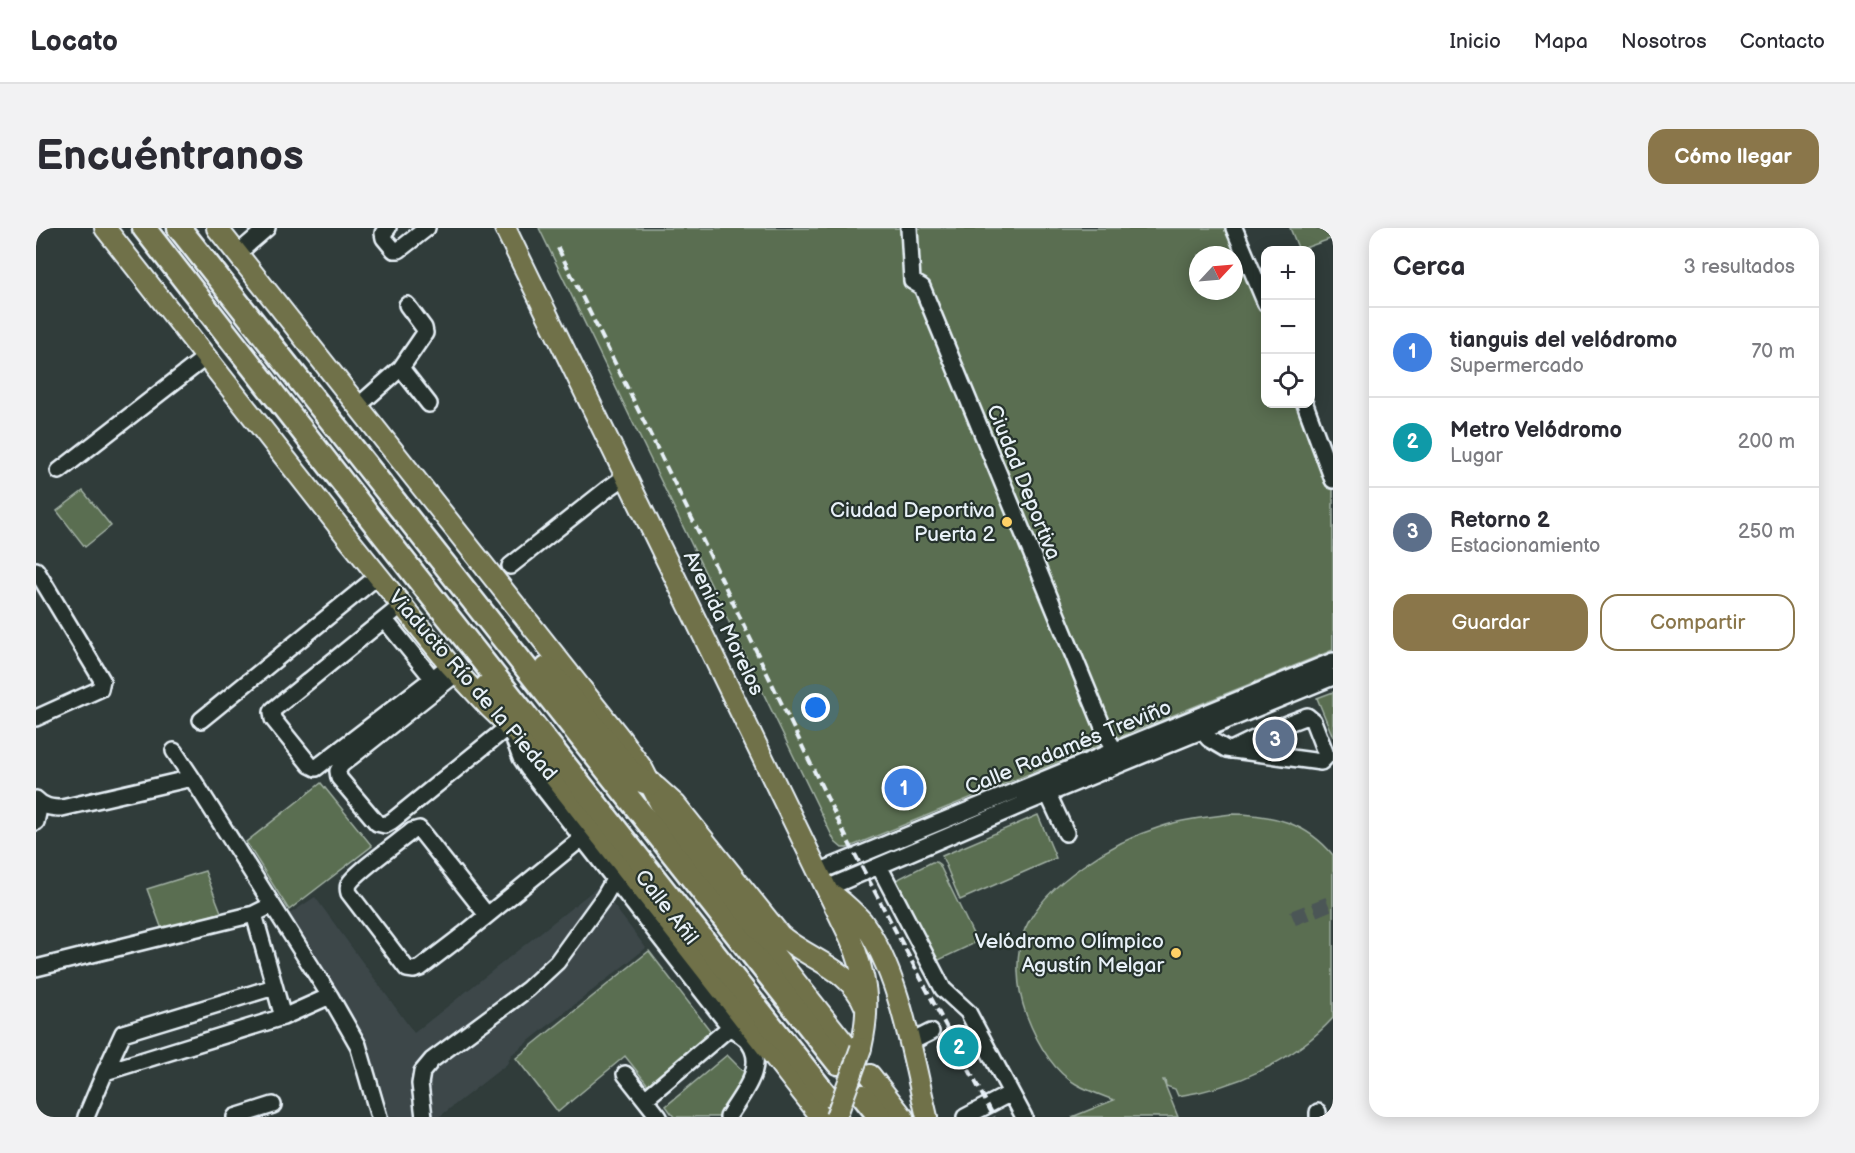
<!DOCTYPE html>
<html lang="es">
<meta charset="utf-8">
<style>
:root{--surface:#fff;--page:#f2f2f3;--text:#2b2b33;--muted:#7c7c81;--line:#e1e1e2;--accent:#8a764a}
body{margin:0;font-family:"Balsamiq Sans",sans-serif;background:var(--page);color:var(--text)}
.controls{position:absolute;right:18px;top:18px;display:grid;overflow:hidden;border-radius:12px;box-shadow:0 3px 15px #0003}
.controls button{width:54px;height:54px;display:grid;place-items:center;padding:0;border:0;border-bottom:2px solid var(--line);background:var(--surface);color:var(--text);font:30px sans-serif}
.compass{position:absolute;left:1153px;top:18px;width:54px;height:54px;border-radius:50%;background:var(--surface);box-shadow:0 3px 15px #0003;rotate:64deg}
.you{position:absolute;left:780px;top:480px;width:21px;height:21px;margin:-15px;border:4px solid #fff;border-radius:50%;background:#1a73e8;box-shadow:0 0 0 9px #1a73e833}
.badge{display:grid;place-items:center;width:39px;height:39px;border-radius:50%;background:var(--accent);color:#fff;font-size:20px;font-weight:700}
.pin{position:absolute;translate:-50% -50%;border:3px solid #fff;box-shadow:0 2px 6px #0006}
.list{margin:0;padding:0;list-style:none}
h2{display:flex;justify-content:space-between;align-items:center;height:78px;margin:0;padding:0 24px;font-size:26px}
h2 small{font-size:20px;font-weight:400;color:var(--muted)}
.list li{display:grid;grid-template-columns:39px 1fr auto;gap:18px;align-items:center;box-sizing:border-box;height:90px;padding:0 24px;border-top:2px solid var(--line)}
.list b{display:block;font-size:22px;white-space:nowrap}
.list p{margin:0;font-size:20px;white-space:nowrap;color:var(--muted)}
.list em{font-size:20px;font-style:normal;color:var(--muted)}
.actions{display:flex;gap:12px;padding:18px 24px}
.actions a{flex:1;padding:14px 0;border:2px solid var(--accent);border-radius:18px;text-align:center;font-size:21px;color:var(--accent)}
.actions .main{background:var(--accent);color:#fff}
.icon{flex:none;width:33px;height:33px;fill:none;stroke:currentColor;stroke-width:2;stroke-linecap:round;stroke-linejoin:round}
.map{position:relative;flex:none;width:1297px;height:889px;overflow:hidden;border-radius:18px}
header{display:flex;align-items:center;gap:36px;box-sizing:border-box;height:84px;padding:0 30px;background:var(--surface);border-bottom:2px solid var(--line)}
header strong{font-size:28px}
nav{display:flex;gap:33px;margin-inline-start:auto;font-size:21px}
.intro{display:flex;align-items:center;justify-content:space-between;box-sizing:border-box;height:144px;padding:0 36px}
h1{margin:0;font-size:42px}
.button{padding:15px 27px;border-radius:18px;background:var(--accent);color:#fff;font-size:21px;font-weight:700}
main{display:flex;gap:36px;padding:0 36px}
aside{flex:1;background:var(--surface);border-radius:18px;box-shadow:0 3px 15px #0003}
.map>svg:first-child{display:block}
</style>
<header>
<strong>Locato</strong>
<nav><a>Inicio</a><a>Mapa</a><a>Nosotros</a><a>Contacto</a></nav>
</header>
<div class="intro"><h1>Encuéntranos</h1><a class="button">Cómo llegar</a></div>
<main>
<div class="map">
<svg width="1297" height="889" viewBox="0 0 1297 889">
<rect width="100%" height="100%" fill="#303c3a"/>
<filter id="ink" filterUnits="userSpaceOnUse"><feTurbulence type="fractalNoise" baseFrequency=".0167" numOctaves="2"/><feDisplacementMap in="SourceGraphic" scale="12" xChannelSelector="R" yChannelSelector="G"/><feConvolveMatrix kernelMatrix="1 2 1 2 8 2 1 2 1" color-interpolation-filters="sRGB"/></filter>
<g filter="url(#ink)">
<path fill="#3c474a" d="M 563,658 L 610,720 L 475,827 L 471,836 L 403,889 L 354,889 L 334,822 L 252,687 L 279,669 L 378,805 Z"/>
<path fill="#5a6e51" stroke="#a1b0a4" stroke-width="1.5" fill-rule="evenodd" d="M 503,0 L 1195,0 L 1229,84 L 1230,176 L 1266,176 L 1297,261 L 1297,422 L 811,620 L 806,620 L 799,614 ZM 1162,27 L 1198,27 L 1198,63 L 1162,63 Z
M 1254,0 L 1297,0 L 1297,10 L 1263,22 Z
M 47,263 L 75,298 L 49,319 L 21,283 Z
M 1297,464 L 1297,509 L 1281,470 Z
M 285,555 L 336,618 L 253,682 L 210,614 Z
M 1196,586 C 1236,586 1271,595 1297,627 L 1297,790 C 1258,833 1198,860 1142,868 L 1139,861 L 1130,858 L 1129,852 L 1127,852 L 1142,889 L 1036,889 L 1078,872 C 1065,867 1052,863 1040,856 C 1015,842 1000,812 990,786 C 981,761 978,727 989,701 C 1009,655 1078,613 1124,599 C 1148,591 1172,589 1196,586 Z
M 1002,587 L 1020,630 L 924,672 L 906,628 Z
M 896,634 L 900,634 L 903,636 L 939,710 L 937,716 L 903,732 L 899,729 L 861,653 L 864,650 Z
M 169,643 L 185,684 L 127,704 L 111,661 Z
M 613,723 L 676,805 L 612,857 L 589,828 L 522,884 L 480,830 Z
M 691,827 L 712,848 L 686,889 L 638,889 L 630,878 Z"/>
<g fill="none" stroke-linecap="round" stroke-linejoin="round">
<path stroke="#4c5756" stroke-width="15" stroke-dasharray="15 8" stroke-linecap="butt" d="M 1257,690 L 1297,674"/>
<g stroke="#e8f1f8" stroke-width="20">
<path id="minor" d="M 352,0 L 347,5 L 348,10 L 358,22 L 363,22 L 391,0
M 873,0 L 876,53 L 886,59 L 1071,509 L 1079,523
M 1198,0 L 1230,76
M 201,26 L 231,0
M 365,140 L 389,105 L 388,100 L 371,77
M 1269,176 L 1297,252
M 321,179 L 365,140 L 393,176
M 23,243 L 170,129
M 474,338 L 570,262 L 590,248
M 0,342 L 66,452 L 64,461 L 0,490
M 366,377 L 238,481 L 236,484 L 237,491 L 274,537 L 280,540 L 414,437
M 349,392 L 397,451
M 421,445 L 305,537 L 302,543 L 303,550 L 341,595 L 349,597 L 356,593 L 473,498 L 485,530 L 493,542 L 694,799 C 699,803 705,807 710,811 C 734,836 705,867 692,889
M 165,492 L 342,348
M 1163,495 L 1166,503 L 1173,511 L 1190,521 L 1285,534 L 1289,530 L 1289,524 L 1277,493 L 1271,488 L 1245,498 L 1195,522
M 138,523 L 156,550 L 294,768 L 322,817 L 343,889
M 1012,566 L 1030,605
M 0,571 C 7,579 16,580 26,580 L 156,550
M 0,594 L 4,576
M 843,638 L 907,761 L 932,784 L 988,889
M 782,644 L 1297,433
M 791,660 L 992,574 L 1297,449
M 218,686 L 247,789 L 294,768
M 451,687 L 383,601 L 376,603 C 364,613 319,645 313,656 C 312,659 312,662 313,665 L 371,741 L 378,742 L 384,740 L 427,707 L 546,610
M 0,740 L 218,686 L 236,677
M 873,815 L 895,804
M 69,844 L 87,805 L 238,759
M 589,846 L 623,889
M 609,871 L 694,799
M 50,889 L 69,844 L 247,789
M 199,889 L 237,877
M 388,889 L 384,856 L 386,844 L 396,832 L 492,761 L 521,734 L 568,669 L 579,650
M 929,889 L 975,865
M 1282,889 L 1282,884"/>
</g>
<g stroke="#e8f1f8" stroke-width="24">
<path id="major" d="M 69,0 L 315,314 L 414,437 L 453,479 L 496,520 L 783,886
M 181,0 L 585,511 L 606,540 L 634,595 L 809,816
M 469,0 L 813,707 C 831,748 835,776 825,820
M 620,559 L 640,577 L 744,707 C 773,732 814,740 829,778
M 799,668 C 809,676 818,684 826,693 C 864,745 876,827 891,889
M 834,847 L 867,889"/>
</g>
<g stroke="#e8f1f8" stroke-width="27">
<path id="highway" d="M 108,0 L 382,351 L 790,867
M 143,0 L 802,835
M 511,440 L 593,542 L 606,553 L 615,556
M 451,458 L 466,480 L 473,498
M 827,868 L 844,889"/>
</g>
<use href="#minor" stroke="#26332d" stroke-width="15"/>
<use href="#major" stroke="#6f714a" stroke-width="20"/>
<use href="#highway" stroke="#6f714a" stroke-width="22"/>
<path stroke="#e8f1f8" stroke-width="4" stroke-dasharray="9 4.5" stroke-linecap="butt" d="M 522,20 L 672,323 L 811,611 L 958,889"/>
<g stroke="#e8f1f8" stroke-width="24" stroke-linecap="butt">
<path id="major-bridge" d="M 800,889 L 825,820"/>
</g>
<use href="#major-bridge" stroke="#6f714a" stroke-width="20"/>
</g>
</g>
<g fill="#ffd166" stroke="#26332d" stroke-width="2">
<circle cx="971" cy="294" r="6"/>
<circle cx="1140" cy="725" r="6"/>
</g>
<g text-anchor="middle" stroke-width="4.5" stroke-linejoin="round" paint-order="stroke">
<g font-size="21" fill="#e8f1f8" stroke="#26332d">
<text transform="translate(988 254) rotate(68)" y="7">Ciudad Deportiva</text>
<text transform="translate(688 395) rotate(64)" y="7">Avenida Morelos</text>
<text transform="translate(437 457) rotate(49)" y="7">Viaducto Río de la Piedad</text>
<text transform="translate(1032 519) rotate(-22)" y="7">Calle Radamés Treviño</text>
<text transform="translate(631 679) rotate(52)" y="7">Calle Añil</text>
</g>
<g font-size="21" fill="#e8f1f8" stroke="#26332d" text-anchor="end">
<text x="959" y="289">Ciudad Deportiva<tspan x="959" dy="24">Puerta 2</tspan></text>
<text x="1128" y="720">Velódromo Olímpico<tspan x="1128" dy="24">Agustín Melgar</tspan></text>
</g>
</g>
</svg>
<div class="controls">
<button>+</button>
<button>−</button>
<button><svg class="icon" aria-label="locate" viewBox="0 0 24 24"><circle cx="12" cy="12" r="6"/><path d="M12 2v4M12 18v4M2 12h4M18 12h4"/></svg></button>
</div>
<svg class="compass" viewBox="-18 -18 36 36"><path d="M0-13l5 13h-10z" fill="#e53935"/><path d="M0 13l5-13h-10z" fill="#7c7c81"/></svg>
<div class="you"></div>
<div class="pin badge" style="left:868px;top:560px;background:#3f7fe0">1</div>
<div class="pin badge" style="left:923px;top:819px;background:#0f9aa8">2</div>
<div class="pin badge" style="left:1239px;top:511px;background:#5c6f8a">3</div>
</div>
<aside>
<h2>Cerca<small>3 resultados</small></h2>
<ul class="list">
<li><span class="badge" style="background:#3f7fe0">1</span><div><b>tianguis del velódromo</b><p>Supermercado</p></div><em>70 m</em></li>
<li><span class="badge" style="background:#0f9aa8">2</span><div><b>Metro Velódromo</b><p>Lugar</p></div><em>200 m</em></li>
<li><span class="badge" style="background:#5c6f8a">3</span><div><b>Retorno 2</b><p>Estacionamiento</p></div><em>250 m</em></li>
</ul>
<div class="actions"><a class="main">Guardar</a><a>Compartir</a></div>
</aside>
</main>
